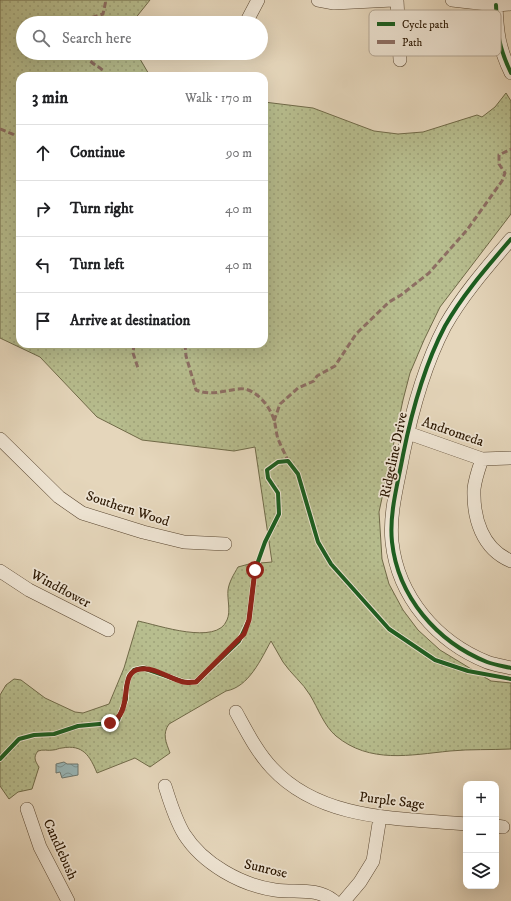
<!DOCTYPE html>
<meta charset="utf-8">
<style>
:root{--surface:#fff;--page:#f2f2f2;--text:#202124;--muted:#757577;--line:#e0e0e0}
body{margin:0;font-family:"IM FELL DW Pica",serif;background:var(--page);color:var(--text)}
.controls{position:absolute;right:12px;bottom:12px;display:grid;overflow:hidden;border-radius:8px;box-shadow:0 4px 16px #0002}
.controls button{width:36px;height:36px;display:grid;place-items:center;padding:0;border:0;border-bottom:1px solid var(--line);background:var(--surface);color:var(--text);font:20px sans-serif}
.stop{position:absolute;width:12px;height:12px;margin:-9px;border:3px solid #8f2418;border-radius:50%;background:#fff}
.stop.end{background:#8f2418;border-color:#fff;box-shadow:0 1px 4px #0008}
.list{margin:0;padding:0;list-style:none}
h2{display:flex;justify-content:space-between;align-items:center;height:52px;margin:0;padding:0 16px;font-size:17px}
h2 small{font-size:13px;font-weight:400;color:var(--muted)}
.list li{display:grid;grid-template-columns:26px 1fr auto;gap:12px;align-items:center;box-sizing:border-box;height:56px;padding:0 16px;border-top:1px solid var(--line)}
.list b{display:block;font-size:15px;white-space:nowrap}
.list em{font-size:13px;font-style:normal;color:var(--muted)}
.icon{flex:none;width:22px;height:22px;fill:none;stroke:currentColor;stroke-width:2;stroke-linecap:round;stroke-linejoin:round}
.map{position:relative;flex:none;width:511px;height:901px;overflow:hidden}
.search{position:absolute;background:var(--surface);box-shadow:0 4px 16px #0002;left:16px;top:16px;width:252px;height:44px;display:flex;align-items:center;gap:10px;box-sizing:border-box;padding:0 14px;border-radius:22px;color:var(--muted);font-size:15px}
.panel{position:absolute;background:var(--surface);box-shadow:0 4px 16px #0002;left:16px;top:72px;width:252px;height:276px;border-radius:12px}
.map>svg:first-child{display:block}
</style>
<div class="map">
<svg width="511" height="901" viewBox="0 0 511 901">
<defs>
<pattern id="grass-dots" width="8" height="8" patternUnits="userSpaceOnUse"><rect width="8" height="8" fill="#b7bd8e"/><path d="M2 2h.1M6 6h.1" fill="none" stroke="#9ea279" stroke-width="1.8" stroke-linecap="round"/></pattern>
<pattern id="water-waves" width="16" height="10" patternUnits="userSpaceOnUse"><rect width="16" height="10" fill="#98b7b9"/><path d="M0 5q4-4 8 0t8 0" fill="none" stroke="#7c9494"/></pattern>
</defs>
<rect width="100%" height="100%" fill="#e5d6bb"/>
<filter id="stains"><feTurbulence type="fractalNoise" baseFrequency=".005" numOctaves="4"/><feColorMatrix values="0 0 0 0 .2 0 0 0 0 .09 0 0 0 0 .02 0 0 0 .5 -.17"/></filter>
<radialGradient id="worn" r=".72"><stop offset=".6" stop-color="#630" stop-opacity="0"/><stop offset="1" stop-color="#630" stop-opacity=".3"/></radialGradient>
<path fill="url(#grass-dots)" stroke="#706a48" d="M 0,0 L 150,0 L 134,20 L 134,23 L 23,23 L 23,53 L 139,53 L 140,59 L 150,76 L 20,76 L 20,344 L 264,344 L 264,102 L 313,108 L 374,131 L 398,134 L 423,132 L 477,115 L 482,117 L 495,107 L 506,93 L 511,101 L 511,214 L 440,307 L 424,340 L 410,373 L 403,400 L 379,512 L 382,559 L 389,584 L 403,610 L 418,630 L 440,650 L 491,681 L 511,683 L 511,749 C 491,750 470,749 450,751 C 410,755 370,764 336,736 C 324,726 318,708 310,695 C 303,683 291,674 283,662 C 279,655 275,648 271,641 C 261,659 249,687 226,691 L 169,724 C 162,734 166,742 170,753 L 150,767 L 135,758 L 97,773 C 90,756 83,744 62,748 C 59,748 56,750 53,750 C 48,751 43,749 38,751 C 33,757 35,761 39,767 L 32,789 L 18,792 L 9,799 L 0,786 L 0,695 L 6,685 L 14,679 L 21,680 L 45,698 L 75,712 L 83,713 L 109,704 L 124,668 L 138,621 C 158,625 217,646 227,620 C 231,611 227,599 228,590 C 229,582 234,574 238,567 L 249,564 L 272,562 L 255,447 L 234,451 L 142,440 L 97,417 L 40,357 L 0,338 Z"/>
<path fill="url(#water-waves)" stroke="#6c776f" d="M 64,762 L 67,764 L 78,764 L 78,775 L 62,778 L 60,772 L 56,773 L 56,764 Z"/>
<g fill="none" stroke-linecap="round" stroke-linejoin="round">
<g stroke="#594630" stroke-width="14">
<path id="minor" d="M 318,0 L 334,3 L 393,0
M 397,0 L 400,60
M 452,0 L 496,5 L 511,4
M 496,5 C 497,33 499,48 511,73
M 248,19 L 258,0
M 511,239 C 488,266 463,294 445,326 C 424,366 412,410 403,455 C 398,483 389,513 392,542 C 398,597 437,642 487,662 C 495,665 503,666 511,668
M 408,433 L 482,459 L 511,458
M 0,439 L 59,497 L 82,513 L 143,532 L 184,542 L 225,544
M 482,459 C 479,468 475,479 474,489 C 473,518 482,549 511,561
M 0,571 L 29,590 L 108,630
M 236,712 C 247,732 257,752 272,768 C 321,821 400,818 466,824
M 165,786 C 170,802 175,819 184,834 C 203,864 241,885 275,890 C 296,893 316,887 334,901
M 27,809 L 40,847 L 68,901
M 496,826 L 503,827
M 344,901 L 360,882 L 373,861 L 380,817"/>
</g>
<use href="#minor" stroke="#eee4d3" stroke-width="13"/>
<path stroke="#8d6e63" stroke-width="3" stroke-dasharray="6 3" stroke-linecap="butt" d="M 85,23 L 90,18 L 103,14 L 106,0
M 87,53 C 88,66 103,65 106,76
M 0,129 L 20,137
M 134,344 L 133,353 L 138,368
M 185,344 L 186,356 L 196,390 C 211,396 222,391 238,389 C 254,386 270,406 274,420 C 276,426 276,433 278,439 C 281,446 285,454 288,461
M 274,421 L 280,404 L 298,388 L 314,381 L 317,376 L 335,366 L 356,334 L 389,302 L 401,295 L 429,273 L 467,230 L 502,181 L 505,173 L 499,164 L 499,155 L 511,149"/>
<g stroke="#eee4d3" stroke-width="6">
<path id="cycleway" d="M 496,5 C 497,33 499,48 511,73
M 511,239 C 488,266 463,294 445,326 C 424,366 412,410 403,455 C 398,483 389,513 392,542 C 398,597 437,642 487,662 C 495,665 503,666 511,668
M 0,759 L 19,739 L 34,735 L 54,734 L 78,726 L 110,723 L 118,720 L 126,699 L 126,688 L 129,676 L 134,670 L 143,668 L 184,682 L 196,682 L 239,641 L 249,620 L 255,570 L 265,542 L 279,514 L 278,493 L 268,478 L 267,470 L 278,462 L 288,461 L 298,474 L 318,542 L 331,564 L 389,629 L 435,660 L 468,671 L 511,679"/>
</g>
<use href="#cycleway" stroke="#1b5e20" stroke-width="4"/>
</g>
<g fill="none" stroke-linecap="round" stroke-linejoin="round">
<path stroke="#8f2418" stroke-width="5" d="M 110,723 C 136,712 116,671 141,669 C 155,667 170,679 183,682 C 187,683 192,682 196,682 L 244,634 L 249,620 L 255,570"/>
</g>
<g text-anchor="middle" stroke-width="3.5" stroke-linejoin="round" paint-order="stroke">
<g font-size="14" fill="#2a1601" stroke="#eee4d3">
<text transform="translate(453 431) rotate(19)" y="5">Andromeda</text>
<text transform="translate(393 455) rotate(-78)" y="5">Ridgeline Drive</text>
<text transform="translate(128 508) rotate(18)" y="5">Southern Wood</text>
<text transform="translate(61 588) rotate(28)" y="5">Windflower</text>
<text transform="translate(392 800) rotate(7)" y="5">Purple Sage</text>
<text transform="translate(61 849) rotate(66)" y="5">Candlebush</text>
<text transform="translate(266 868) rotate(13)" y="5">Sunrose</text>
</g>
</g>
<rect x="369" y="10" width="132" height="46" rx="6" fill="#eee4d3" stroke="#b3a694" stroke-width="1"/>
<rect x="377" y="22" width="18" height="4" fill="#1b5e20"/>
<rect x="377" y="40" width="18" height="4" fill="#8d6e63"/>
<g font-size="11" fill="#2a1601">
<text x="402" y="28">Cycle path</text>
<text x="402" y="46">Path</text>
</g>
<rect width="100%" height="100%" filter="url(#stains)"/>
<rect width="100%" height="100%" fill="url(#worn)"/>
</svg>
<div class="controls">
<button>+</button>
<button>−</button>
<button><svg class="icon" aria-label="layers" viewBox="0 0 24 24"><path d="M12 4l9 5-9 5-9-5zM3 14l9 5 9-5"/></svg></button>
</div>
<div class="stop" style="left:255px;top:570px"></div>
<div class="stop end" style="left:110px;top:723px"></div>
<div class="search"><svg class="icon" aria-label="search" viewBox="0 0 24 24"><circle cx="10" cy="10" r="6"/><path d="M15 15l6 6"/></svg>Search here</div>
<section class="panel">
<h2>3 min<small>Walk · 170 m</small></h2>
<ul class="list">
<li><svg class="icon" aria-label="ahead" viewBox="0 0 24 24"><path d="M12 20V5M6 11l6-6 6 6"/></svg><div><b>Continue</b></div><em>90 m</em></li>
<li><svg class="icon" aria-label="right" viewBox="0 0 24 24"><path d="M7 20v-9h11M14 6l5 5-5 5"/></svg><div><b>Turn right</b></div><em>40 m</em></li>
<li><svg class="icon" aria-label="left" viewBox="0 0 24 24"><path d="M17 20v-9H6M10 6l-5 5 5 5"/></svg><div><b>Turn left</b></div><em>40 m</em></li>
<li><svg class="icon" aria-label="arrive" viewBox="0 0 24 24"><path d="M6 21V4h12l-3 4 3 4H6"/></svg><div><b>Arrive at destination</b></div></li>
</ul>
</section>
</div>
